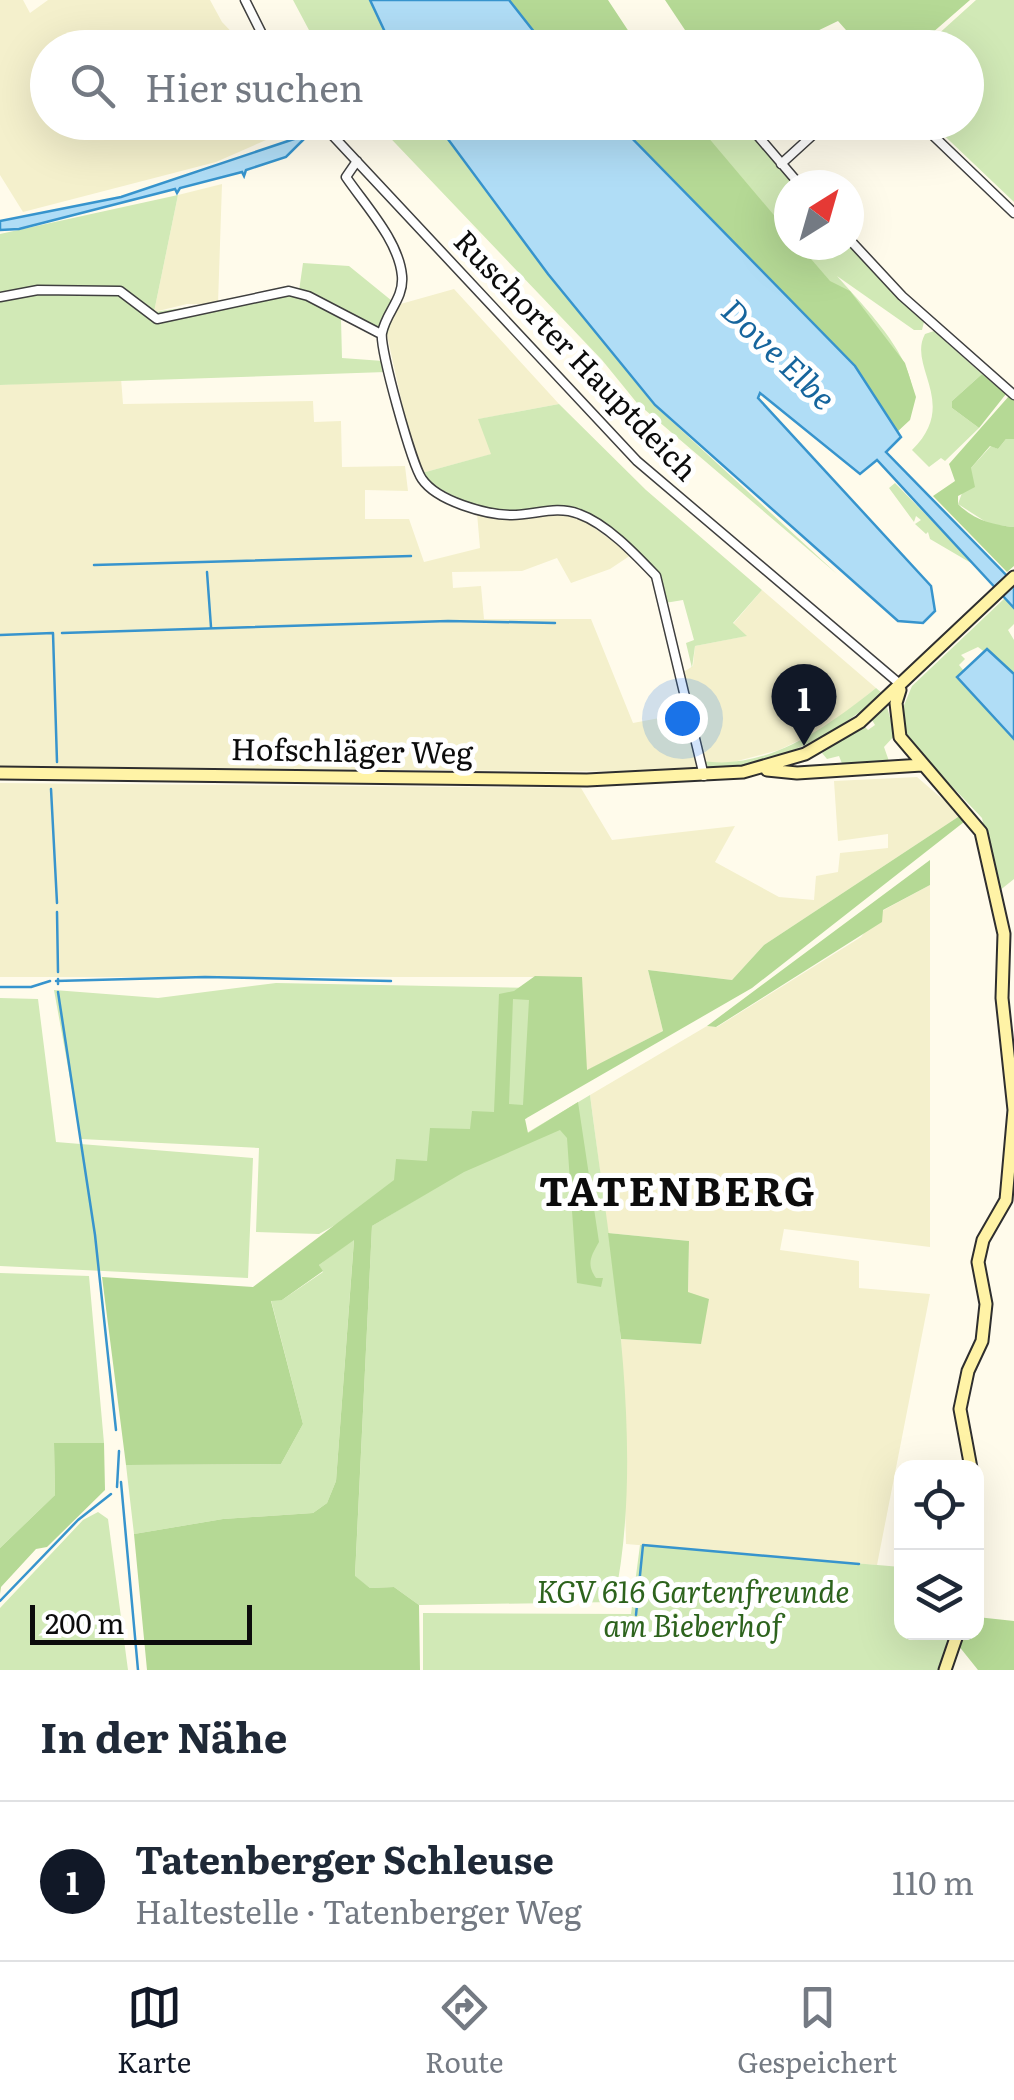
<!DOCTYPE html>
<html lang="de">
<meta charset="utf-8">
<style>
:root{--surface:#fff;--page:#f6f6f7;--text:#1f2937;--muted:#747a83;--line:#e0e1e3;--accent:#111827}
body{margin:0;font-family:Literata,serif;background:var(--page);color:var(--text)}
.controls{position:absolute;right:30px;bottom:30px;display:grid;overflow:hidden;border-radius:20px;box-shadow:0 10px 40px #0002}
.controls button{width:90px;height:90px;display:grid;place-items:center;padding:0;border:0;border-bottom:2px solid var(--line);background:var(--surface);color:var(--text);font:50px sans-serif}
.compass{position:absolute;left:774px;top:170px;width:90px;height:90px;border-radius:50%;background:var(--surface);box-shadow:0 10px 40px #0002;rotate:37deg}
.scale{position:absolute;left:30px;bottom:25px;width:222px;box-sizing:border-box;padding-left:10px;border:5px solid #0c0c0c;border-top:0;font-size:28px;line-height:35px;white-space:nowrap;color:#0c0c0c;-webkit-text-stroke:8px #fff;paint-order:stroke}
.you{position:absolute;left:682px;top:718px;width:35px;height:35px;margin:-25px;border:8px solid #fff;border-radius:50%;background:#1a73e8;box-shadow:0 0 0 15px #1a73e833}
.badge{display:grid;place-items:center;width:65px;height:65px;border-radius:50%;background:var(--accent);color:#fff;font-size:32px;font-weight:700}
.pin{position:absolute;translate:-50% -82px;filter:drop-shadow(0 2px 5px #0008)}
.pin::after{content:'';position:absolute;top:52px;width:35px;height:30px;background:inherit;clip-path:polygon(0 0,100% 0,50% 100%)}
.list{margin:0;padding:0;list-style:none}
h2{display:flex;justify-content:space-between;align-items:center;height:130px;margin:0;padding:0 40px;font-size:42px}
h2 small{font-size:32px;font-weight:400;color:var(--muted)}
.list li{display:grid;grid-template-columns:65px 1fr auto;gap:30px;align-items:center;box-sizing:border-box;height:160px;padding:0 40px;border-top:2px solid var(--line)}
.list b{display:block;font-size:38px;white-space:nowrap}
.list p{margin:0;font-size:32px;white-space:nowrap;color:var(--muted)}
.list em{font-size:32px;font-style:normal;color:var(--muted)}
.icon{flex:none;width:55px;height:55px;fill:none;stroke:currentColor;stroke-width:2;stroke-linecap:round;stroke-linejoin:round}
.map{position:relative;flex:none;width:1014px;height:1670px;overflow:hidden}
.search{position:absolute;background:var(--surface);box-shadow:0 10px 40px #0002;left:30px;right:30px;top:30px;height:110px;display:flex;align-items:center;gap:25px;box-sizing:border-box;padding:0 35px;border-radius:55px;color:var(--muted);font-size:38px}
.sheet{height:290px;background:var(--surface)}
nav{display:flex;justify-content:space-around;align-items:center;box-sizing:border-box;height:140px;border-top:2px solid var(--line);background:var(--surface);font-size:28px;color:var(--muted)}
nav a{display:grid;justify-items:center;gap:5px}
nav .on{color:var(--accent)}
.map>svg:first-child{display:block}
</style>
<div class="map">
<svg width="1014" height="1670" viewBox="0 0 1014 1670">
<rect width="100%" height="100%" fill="#fffbeb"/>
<path fill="#f4f0cc" d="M 0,0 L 23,0 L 30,13 L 48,0 L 210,0 L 222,22 L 246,47 L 48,48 L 48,122 L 305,123 L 216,162 L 23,212 L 0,175 Z
M 222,184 L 218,304 L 187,304 L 154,312 L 178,195 Z
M 454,289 L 559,404 L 479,419 L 492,454 L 422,473 L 413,453 L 387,335 L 397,305 Z
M 121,378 L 123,404 L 313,401 L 314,422 L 341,421 L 342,467 L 405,466 L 408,491 L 365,490 L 365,519 L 409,519 L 424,562 L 480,548 L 477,513 L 515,518 L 562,513 L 581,518 L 631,555 L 610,569 L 571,583 L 557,558 L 522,571 L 452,572 L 453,588 L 481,586 L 484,619 L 591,619 L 633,723 L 686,713 L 700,772 L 0,767 L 0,385 Z
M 762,590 L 876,688 L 829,726 L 779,750 L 726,764 L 703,761 L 682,673 L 693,666 L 695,646 L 746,636 L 733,624 Z
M 917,777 L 961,815 L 764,945 L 732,980 L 648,970 L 663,1031 L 586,1071 L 581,977 L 0,977 L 0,783 L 581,788 L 612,840 L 735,826 L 715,862 L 779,897 L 814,900 L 816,876 L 838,872 L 840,853 L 888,848 L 888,834 L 838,841 L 834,781 Z
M 930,885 L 930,1247 L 784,1229 L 780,1250 L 859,1261 L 859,1288 L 930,1294 L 877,1565 L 626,1544 L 621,1339 L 701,1344 L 688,1292 L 689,1241 L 608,1233 L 590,1095 L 707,1026 L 717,1027 L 861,937 L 882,911 Z"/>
<path fill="#d1e9b6" d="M 293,0 L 451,0 L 393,48 L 318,47 Z
M 976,0 L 1014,0 L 1014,202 L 931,123 L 966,122 L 966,48 L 924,47 Z
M 376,123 L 436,123 L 548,274 L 654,405 L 837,574 L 637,403 L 602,360 Z
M 617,123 L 742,123 L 795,185 L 789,185 L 789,245 L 849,245 L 924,322 L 922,330 L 914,330 L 837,276 C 869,313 946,385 897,432 L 855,366 Z
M 178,195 L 154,312 L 299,291 L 303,263 L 349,266 L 397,305 L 387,335 L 341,319 L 342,358 L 383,361 L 386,372 L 0,385 L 0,234 Z
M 934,331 L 982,374 L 952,401 L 952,408 L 979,428 L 945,461 L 941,458 L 929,467 L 912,450 C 960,403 907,367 925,334 Z
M 559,404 L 646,490 L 762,590 L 733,623 L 747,636 L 695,646 L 692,668 L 686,643 L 694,640 L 683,600 L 665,603 C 654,563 608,513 564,507 C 549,505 532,510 518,511 C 484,514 451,496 424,479 L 422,473 L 491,454 L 478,419 Z
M 1006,439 L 1014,439 L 1014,527 L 989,524 L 958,504 L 971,468 L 991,446 L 998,449 Z
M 895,483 L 970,560 L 971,563 L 930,539 L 928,532 L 926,534 L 915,524 L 921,520 L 916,516 L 914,522 L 889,488 Z
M 1006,597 L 1014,608 L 1014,624 L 1008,630 L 1014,640 L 1014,674 L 978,647 L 961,655 L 965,659 L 959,665 L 964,671 L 958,677 L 1014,739 L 1014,879 L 999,891 L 982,818 L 908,740 L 902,710 L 912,686 Z
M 876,688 L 883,694 C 833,735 787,759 723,770 L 711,770 L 703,761 C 768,771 828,726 876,688 Z
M 887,707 L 895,735 L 884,747 L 890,764 L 843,766 L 839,756 L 827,759 L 822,753 L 864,726 L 868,730 L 875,725 L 872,720 Z
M 276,983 L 533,988 L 527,1118 L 319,1234 L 256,1232 L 259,1148 L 81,1139 L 54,990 L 158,998 Z
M 0,998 L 38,999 L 56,1142 L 253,1158 L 248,1278 L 0,1266 Z
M 590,1095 C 610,1253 647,1447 614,1602 L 419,1605 L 394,1587 L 370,1588 L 355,1577 L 372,1226 Z
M 354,1239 L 336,1481 L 327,1503 L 313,1513 L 223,1519 L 134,1534 L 126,1465 L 281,1464 L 303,1424 L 271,1300 L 282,1300 L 323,1272 L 319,1265 Z
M 0,1273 L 89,1276 L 104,1443 L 54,1443 L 55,1495 L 0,1548 Z
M 98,1512 L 108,1519 L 128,1670 L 0,1670 L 0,1608 L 83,1520 Z
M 640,1545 L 901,1567 L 902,1632 L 955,1633 L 942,1670 L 423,1670 L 423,1613 L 631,1614 Z"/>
<path fill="#b5d995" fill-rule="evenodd" d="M 509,0 L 608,0 L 639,47 L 546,47 Z
M 665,0 L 970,0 L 916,47 L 861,47 L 838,21 L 784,47 L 697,48 Z
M 617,123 L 696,123 L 789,233 L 789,245 L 799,245 L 830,281 L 850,291 L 905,363 L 916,397 L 910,420 L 897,432 L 855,366 Z
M 982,374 L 1006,394 L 979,428 L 952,408 L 952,401 Z
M 1009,396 L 1014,400 L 1014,439 L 1006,439 L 998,449 L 990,446 L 971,468 L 975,487 L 958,496 L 958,504 C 974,520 993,525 1014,527 L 1014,566 L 1007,572 L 933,496 L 955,481 L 949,464 Z
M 961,815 L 964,822 L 752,988 L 525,1119 L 528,1133 L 578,1102 L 599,1242 C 591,1256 586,1264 596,1278 L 603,1278 L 601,1287 L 577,1283 L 567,1138 L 560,1130 L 464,1172 L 372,1226 L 355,1576 L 370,1588 L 394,1587 L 419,1605 L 420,1670 L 147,1670 L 134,1534 L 223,1519 L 313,1513 L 327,1503 L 336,1481 L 354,1240 L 319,1265 L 323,1271 L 282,1300 L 271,1301 L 303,1424 L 281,1464 L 126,1465 L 102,1277 L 253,1287 L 394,1180 L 396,1159 L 427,1161 L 430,1128 L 470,1129 L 472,1111 L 494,1112 L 499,994 L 514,991 L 535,976 L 582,977 L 587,1070 L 663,1031 L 648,970 L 732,980 L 764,945 ZM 513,999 L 529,1000 L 523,1105 L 509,1104 Z
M 930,860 L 930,885 L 883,910 L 882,922 L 716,1027 L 707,1026 Z
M 608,1233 L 689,1241 L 688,1292 L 709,1299 L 701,1344 L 621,1339 Z
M 54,1443 L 104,1443 L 105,1490 L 47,1547 L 36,1549 L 1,1587 L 0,1594 L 0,1548 L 55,1495 Z
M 977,1617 L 1014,1621 L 1014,1670 L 978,1670 L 958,1645 L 965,1633 L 976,1632 Z"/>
<path fill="#b0ddf6" stroke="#3794cd" stroke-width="2.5" d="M 370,0 L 509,0 L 546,47 L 392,47 Z
M 436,123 L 617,123 L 855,366 L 901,437 L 886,452 L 1014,583 L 1014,608 L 877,460 L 860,474 L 760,393 L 758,398 L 931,586 L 935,611 L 923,623 L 898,621 L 655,405 L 548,274 Z
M 309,134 L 286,157 L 246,170 L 244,176 L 242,172 L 180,188 L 177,193 L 175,189 L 19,229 L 0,230 L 0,221 L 121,197 Z
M 987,649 L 1014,674 L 1014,739 L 957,677 Z"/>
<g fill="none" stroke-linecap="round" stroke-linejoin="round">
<path stroke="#3794cd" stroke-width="2.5" d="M 94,565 L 411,556
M 207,572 L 211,627
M 62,633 L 448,621 L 555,623
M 0,635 L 53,633 L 57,762
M 51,789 L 57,903
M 57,912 L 58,972
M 56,981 L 205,977 L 391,981
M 58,984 L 58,979
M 0,987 L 31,987 L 50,981
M 58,992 L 95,1235 L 116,1430
M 121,1482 L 138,1670
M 117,1487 L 119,1451
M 0,1601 L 78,1520 L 111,1494
M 636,1615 L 643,1545 L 859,1564"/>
<g stroke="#3f3f3f" stroke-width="11">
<path id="street" d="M 245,0 L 269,48
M 320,122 L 637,461 L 901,685
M 746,122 L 800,185
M 919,122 L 1014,213
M 357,161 L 346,177 C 365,205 399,241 402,276 C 404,299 386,312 382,333 C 379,347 412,465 422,479 C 437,501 486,515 512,515 C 535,515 556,505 579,514 C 607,524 636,555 656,576 L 704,776
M 781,164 L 827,122
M 849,239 L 902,296 L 1014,395
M 0,297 L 38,290 L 120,291 L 157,319 L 289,291 L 308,296 L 381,334"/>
</g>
<g stroke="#2e2e2e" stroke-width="15">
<path id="secondary" d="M 900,690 L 896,703 L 900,737 L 981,832 L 1004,934 L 1002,998 L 1014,1110 L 1006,1200 L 983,1240 L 978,1262 L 986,1304 L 982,1341 L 968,1371 L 960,1409 L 971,1468
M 767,770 L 797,773 L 922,765
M 0,773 L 587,780 L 743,772 L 805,754 L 860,722 L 1014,577
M 945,1670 L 958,1632"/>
</g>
<use href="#street" stroke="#fff" stroke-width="8"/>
<use href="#secondary" stroke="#fff3a6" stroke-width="11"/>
</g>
<g text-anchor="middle" stroke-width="10" stroke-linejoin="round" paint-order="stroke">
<g font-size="30" fill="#0c0c0c" stroke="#fff">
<text transform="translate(575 356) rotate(46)" y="10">Ruschorter Hauptdeich</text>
<text transform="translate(352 752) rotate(1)" y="10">Hofschläger Weg</text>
</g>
<g font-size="30" font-style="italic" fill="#2d631d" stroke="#fff">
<text x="693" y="1603">KGV 616 Gartenfreunde<tspan x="693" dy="34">am Bieberhof</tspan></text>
</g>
<g font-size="32" font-style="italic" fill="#16659d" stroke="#fff">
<text transform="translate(778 355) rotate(44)" y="11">Dove Elbe</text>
</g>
<g font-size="40" font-weight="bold" letter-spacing="2.5" fill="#0c0c0c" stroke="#fff">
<text x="678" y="1206">TATENBERG</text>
</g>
</g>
</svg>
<div class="controls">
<button><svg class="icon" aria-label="locate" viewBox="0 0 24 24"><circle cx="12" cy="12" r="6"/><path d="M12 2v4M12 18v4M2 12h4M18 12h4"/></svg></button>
<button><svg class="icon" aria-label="layers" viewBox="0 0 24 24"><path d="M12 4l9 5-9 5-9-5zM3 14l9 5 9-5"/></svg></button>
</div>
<svg class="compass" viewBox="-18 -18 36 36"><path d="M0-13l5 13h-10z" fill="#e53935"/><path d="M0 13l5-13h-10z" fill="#747a83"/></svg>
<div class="scale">200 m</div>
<div class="you"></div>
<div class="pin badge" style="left:804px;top:746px">1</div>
<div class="search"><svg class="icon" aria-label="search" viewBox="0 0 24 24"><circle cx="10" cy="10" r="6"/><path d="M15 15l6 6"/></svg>Hier suchen</div>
</div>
<section class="sheet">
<h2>In der Nähe<small></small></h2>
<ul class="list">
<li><span class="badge">1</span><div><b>Tatenberger Schleuse</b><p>Haltestelle · Tatenberger Weg</p></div><em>110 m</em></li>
</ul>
</section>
<nav>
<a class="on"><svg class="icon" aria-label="map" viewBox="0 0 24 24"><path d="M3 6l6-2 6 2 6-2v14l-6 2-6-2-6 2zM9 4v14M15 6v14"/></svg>Karte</a>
<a><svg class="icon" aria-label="directions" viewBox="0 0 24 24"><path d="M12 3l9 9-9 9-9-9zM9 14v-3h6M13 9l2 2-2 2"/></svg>Route</a>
<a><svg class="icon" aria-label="saved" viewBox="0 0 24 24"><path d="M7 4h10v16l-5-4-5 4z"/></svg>Gespeichert</a>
</nav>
